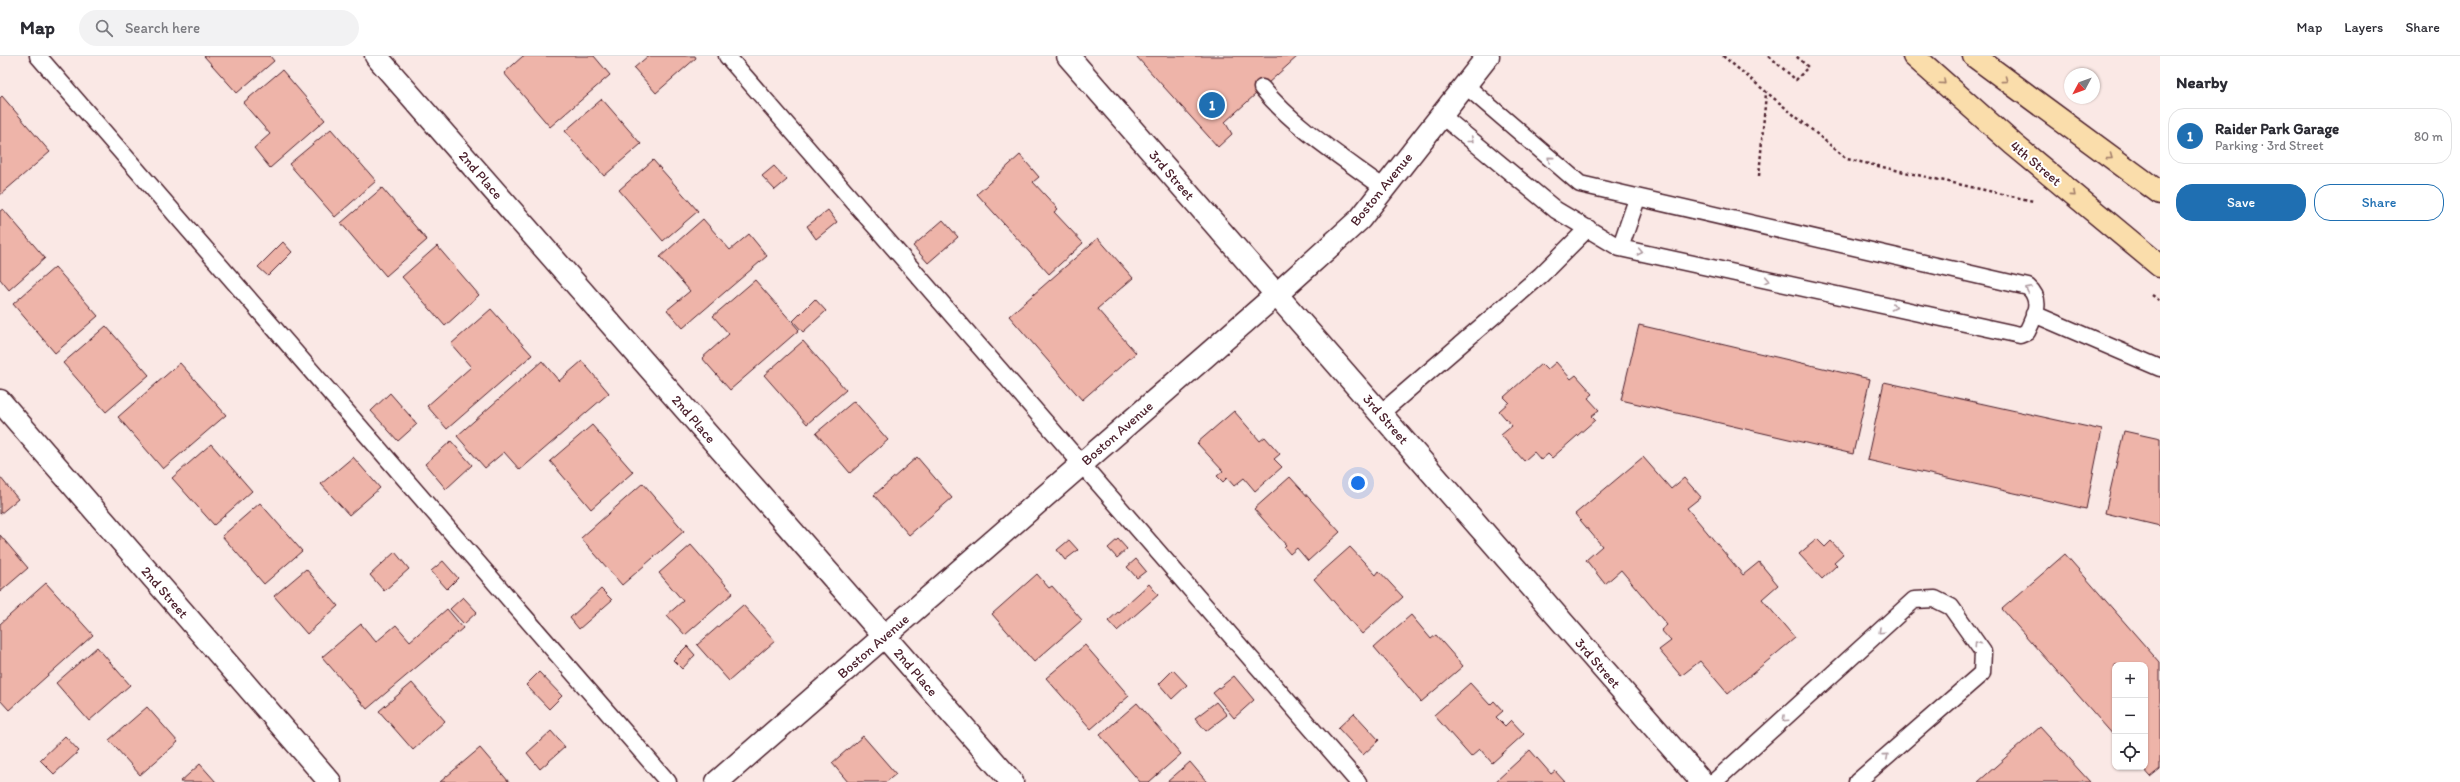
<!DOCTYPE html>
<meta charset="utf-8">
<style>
:root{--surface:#fff;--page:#f2f2f3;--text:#2b2b33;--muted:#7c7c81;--line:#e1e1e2;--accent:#1f6fb2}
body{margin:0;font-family:Itim,sans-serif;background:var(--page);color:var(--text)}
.controls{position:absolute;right:12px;bottom:12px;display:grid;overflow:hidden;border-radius:8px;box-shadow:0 1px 3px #0004}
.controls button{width:36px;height:36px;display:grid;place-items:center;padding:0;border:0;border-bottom:1px solid var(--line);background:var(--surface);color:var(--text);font:20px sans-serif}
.compass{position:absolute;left:2064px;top:12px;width:36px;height:36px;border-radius:50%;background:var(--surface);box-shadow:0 1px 3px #0004;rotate:229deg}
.you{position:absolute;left:1358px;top:427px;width:14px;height:14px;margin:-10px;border:3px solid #fff;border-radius:50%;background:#1a73e8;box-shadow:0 0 0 6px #1a73e833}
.badge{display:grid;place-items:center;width:26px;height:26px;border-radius:50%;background:var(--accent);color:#fff;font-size:13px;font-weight:700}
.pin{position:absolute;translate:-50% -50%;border:2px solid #fff;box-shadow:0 1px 4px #0006}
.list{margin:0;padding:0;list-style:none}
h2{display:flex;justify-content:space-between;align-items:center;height:52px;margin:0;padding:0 16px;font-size:17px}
h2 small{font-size:13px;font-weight:400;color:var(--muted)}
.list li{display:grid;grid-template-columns:26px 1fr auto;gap:12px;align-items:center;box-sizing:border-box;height:56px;margin:0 8px 8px;padding:0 8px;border:1px solid var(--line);border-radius:16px}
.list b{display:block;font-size:15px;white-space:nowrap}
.list p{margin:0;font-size:13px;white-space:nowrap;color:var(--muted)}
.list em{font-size:13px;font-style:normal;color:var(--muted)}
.actions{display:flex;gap:8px;padding:12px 16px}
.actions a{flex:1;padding:9px 0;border:1px solid var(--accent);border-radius:16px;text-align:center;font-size:14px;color:var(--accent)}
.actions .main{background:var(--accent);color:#fff}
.icon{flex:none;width:22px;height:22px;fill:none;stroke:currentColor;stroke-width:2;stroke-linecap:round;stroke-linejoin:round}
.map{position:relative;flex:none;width:2160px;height:726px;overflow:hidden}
header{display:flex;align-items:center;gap:24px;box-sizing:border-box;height:56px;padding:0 20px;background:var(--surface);border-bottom:1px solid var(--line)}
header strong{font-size:19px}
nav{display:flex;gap:22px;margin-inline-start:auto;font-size:14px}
.search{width:280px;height:36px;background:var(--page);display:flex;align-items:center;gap:10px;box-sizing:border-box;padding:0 14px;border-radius:22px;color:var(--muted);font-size:15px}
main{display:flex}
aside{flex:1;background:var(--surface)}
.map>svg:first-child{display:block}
</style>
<header>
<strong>Map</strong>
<div class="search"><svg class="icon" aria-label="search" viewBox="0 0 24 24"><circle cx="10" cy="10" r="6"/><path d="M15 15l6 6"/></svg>Search here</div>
<nav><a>Map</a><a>Layers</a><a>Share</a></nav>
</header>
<main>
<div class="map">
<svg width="2160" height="726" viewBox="0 0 2160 726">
<rect width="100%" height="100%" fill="#fae8e5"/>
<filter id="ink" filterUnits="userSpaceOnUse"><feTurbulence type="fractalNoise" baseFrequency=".025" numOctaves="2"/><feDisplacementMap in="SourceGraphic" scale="8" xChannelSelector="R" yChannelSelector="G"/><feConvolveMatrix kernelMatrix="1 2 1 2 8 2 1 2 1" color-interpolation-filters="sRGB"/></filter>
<g filter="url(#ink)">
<path fill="#eeb4a9" stroke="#4a1f2b" d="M 204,0 L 270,0 L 274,5 L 237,37 Z
M 523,0 L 594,0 L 610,19 L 550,71 L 504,17 Z
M 648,0 L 695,0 L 696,2 L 656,37 L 634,12 Z
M 1136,0 L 1298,0 L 1225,66 L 1232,78 L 1218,91 Z
M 282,14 L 325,64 L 270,112 L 254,92 L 270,78 L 243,47 Z
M 2,40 L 50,96 L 0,139 L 0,42 Z
M 602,43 L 641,88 L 604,120 L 565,75 Z
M 331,73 L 376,125 L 335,161 L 289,108 Z
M 1020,99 L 1039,121 L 1033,126 L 1058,153 L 1054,156 L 1083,187 L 1049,218 L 977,138 Z
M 653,104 L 698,155 L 663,185 L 619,134 Z
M 774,110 L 787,124 L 775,134 L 762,120 Z
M 382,132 L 427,184 L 386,220 L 341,167 Z
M 3,153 L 45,202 L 9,234 L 0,223 L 0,155 Z
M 828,154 L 837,166 L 816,183 L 807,170 Z
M 703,163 L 730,194 L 749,178 L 767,200 L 683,272 L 667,254 L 690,235 L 660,201 Z
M 943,164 L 958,181 L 928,207 L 913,190 Z
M 1098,182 L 1133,222 L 1097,253 L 1136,297 L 1082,344 L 1009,260 Z
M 283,186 L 292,196 L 268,220 L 258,211 Z
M 437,190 L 479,239 L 445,270 L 402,221 Z
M 55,211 L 98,260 L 55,297 L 13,248 Z
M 755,224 L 799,274 L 730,334 L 702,302 L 729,278 L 713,260 Z
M 815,243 L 826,255 L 803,276 L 793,265 Z
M 491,253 L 532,299 L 447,373 L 427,350 L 471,311 L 451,288 Z
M 1639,269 L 1870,323 L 1853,398 L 1621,344 Z
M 106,270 L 149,319 L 106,356 L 63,307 Z
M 803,285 L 846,334 L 807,368 L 764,319 Z
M 542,305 L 559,325 L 582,305 L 609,337 L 520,414 L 504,396 L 485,412 L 457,380 Z
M 1556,306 L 1571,323 L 1576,319 L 1593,338 L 1588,342 L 1599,354 L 1591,360 L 1595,364 L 1552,402 L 1548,398 L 1541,404 L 1534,396 L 1524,405 L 1501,379 L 1512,370 L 1499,355 L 1509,346 L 1504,341 L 1541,308 L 1547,314 Z
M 180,307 L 226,359 L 163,413 L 118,361 Z
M 1884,326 L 2102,374 L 2086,453 L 1867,404 Z
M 390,337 L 417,368 L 398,385 L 371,355 Z
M 854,345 L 888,384 L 850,417 L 816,377 Z
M 1234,355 L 1260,385 L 1265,381 L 1280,398 L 1274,403 L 1282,411 L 1255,435 L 1244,422 L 1234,430 L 1227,422 L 1223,426 L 1217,420 L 1223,415 L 1197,387 Z
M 592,369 L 633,416 L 591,453 L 550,405 Z
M 2124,375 L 2160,383 L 2160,470 L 2105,457 Z
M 451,385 L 472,409 L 446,433 L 425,408 Z
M 211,388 L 252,435 L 214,469 L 172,422 Z
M 353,401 L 380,432 L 349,459 L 321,428 Z
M 917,401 L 952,442 L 909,479 L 874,439 Z
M 1643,401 L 1671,433 L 1684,422 L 1701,441 L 1687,452 L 1743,519 L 1759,506 L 1778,529 L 1762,543 L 1795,582 L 1728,638 L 1700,605 L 1681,620 L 1659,594 L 1671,585 L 1661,574 L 1667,569 L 1621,514 L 1605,528 L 1586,504 L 1602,490 L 1575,458 Z
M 0,421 L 18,443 L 0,458 Z
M 1290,421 L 1340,476 L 1308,505 L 1297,492 L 1290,498 L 1284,491 L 1286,489 L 1254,453 Z
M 643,427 L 684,475 L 622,529 L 581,482 Z
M 260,447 L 302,495 L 264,528 L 222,480 Z
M 0,479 L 28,512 L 0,536 Z
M 1118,483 L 1127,493 L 1117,502 L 1108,492 Z
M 1817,483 L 1825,491 L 1831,485 L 1843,498 L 1834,506 L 1837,509 L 1822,523 L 1799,498 Z
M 1069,484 L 1078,494 L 1065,504 L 1057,494 Z
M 691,489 L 733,537 L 685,579 L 667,559 L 683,545 L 659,517 Z
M 1350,491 L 1376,519 L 1379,515 L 1403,541 L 1362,578 L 1314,523 Z
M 395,496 L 409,513 L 384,535 L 370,519 Z
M 2065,498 L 2160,607 L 2160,713 L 2150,721 L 2141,711 L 2145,711 L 2145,609 L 2115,609 L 2115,681 L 2002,553 Z
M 1136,503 L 1146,515 L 1137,522 L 1127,511 Z
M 443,505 L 458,522 L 447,533 L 431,515 Z
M 306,513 L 338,550 L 307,578 L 274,540 Z
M 1037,518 L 1049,532 L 1052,530 L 1082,564 L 1034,606 L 992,558 Z
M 46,527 L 93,579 L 9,654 L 0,644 L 0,568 Z
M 1149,528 L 1158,539 L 1117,575 L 1108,565 Z
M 601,533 L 612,544 L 579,573 L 570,562 Z
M 463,541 L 477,556 L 464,568 L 450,553 Z
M 743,549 L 775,585 L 729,625 L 697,589 Z
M 447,553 L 463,572 L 367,653 L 322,601 L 361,568 L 376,586 L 396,569 L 410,585 Z
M 1411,559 L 1431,583 L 1436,579 L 1463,610 L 1421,646 L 1374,591 Z
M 1085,589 L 1129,640 L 1091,673 L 1046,622 Z
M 687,590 L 695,599 L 682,613 L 673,604 Z
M 97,591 L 130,629 L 89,665 L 56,627 Z
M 1173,614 L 1187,629 L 1172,643 L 1159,628 Z
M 539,616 L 562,640 L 549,653 L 526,629 Z
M 1234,620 L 1254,644 L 1234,662 L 1213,637 Z
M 412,627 L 445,665 L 413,694 L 379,655 Z
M 1470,627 L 1490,649 L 1494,645 L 1503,655 L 1496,661 L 1505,670 L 1511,664 L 1524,678 L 1492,707 L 1480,693 L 1471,701 L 1434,659 Z
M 1216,646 L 1227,659 L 1206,675 L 1195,662 Z
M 1137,647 L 1181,698 L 1149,726 L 1140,726 L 1100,679 Z
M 147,651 L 178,686 L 140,719 L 109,684 Z
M 1354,657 L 1379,684 L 1363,699 L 1338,672 Z
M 2040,671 L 2090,726 L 1978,726 Z
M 551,675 L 565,691 L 540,713 L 527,697 Z
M 65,680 L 79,695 L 54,718 L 40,704 Z
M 863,680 L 896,718 L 886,726 L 848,726 L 832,707 Z
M 480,692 L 509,726 L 440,726 Z
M 1530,694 L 1551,718 L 1555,715 L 1565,726 L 1495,726 Z
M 1190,706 L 1207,726 L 1167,726 Z
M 200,708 L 216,726 L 180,726 Z"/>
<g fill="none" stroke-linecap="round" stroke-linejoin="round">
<g stroke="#4a1f2b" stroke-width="19">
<path id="lane" d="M 38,0 L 668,726
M 727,0 L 1358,726
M 1262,32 C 1295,72 1342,101 1384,132
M 1441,59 L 1556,154 L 1620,192 L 2020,279 L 2027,276 C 2035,260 2043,244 2028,231 L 1580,128 L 1465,29
M 1620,192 L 1637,143
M 2034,258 L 2160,312
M 1381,357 L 1541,219 L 1588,172
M 1714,726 L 1914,544 L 1935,543 L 1951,551 L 1983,596 L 1982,617 L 1857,726"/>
</g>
<g stroke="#4a1f2b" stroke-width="25">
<path id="street" d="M 376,0 L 1012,726
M 1068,0 L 1702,726
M 0,345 L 330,726
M 717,726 L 1277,238 L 1360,163 L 1488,0"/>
</g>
<g stroke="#4a1f2b" stroke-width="25">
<path id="primary" d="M 1914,0 L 2013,88 L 2160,210"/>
</g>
<g stroke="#4a1f2b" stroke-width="25">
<path id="highway" d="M 1974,0 L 2160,137"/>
</g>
<path stroke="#4a1f2b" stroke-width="2.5" stroke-dasharray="3 3" stroke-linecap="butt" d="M 1723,0 L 1847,103 L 2033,145
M 1769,0 L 1796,24 L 1808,11 L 1796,0
M 1759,120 L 1766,37
M 2152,239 L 2160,245"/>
<use href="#lane" stroke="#fff" stroke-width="16"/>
<use href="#street" stroke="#fff" stroke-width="22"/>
<use href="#primary" stroke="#faddab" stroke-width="22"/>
<use href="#highway" stroke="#faddab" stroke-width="22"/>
</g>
<defs><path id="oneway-chevron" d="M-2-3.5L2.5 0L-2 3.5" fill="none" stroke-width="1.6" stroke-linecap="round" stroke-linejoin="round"/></defs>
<g stroke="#a27e6b">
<use href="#oneway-chevron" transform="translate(2005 24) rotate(36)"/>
<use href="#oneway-chevron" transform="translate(1943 26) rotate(42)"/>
<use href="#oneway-chevron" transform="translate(2110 101) rotate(36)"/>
<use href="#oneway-chevron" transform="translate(2073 138) rotate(40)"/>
</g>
<g stroke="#ae9aa0">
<use href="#oneway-chevron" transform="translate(1471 84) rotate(39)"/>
<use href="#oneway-chevron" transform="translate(1550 103) rotate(-139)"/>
<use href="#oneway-chevron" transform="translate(1640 196) rotate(12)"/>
<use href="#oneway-chevron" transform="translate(1767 224) rotate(12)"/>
<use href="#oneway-chevron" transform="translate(2028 233) rotate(-153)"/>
<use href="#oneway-chevron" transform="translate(1894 251) rotate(12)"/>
<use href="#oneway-chevron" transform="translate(1881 575) rotate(137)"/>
<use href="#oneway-chevron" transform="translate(1977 588) rotate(-125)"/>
<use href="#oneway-chevron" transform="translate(1785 663) rotate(137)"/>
<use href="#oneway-chevron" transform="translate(1886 700) rotate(-41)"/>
</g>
</g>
<g text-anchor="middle" stroke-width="4" stroke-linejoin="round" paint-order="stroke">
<g font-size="14" fill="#4a1f2b" stroke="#fff">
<text transform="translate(2036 107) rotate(40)" y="5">4th Street</text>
<text transform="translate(481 119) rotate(49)" y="5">2nd Place</text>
<text transform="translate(1172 119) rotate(49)" y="5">3rd Street</text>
<text transform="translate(1381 133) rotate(-51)" y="5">Boston Avenue</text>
<text transform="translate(694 363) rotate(49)" y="5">2nd Place</text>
<text transform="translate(1386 363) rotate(49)" y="5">3rd Street</text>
<text transform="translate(1117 377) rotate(-41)" y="5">Boston Avenue</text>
<text transform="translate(165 536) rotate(49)" y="5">2nd Street</text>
<text transform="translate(873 590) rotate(-41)" y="5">Boston Avenue</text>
<text transform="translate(1598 607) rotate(49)" y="5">3rd Street</text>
<text transform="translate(916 616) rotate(49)" y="5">2nd Place</text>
</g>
</g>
</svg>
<div class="controls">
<button>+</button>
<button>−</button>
<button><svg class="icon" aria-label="locate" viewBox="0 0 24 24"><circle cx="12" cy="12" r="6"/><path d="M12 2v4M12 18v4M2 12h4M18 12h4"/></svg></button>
</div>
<svg class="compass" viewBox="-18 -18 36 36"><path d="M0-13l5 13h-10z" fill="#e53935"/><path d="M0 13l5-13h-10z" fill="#7c7c81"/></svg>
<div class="you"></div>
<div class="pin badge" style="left:1212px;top:49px">1</div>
</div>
<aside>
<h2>Nearby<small></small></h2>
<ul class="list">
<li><span class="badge">1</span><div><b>Raider Park Garage</b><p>Parking · 3rd Street</p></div><em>80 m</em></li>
</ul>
<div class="actions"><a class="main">Save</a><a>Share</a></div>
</aside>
</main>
